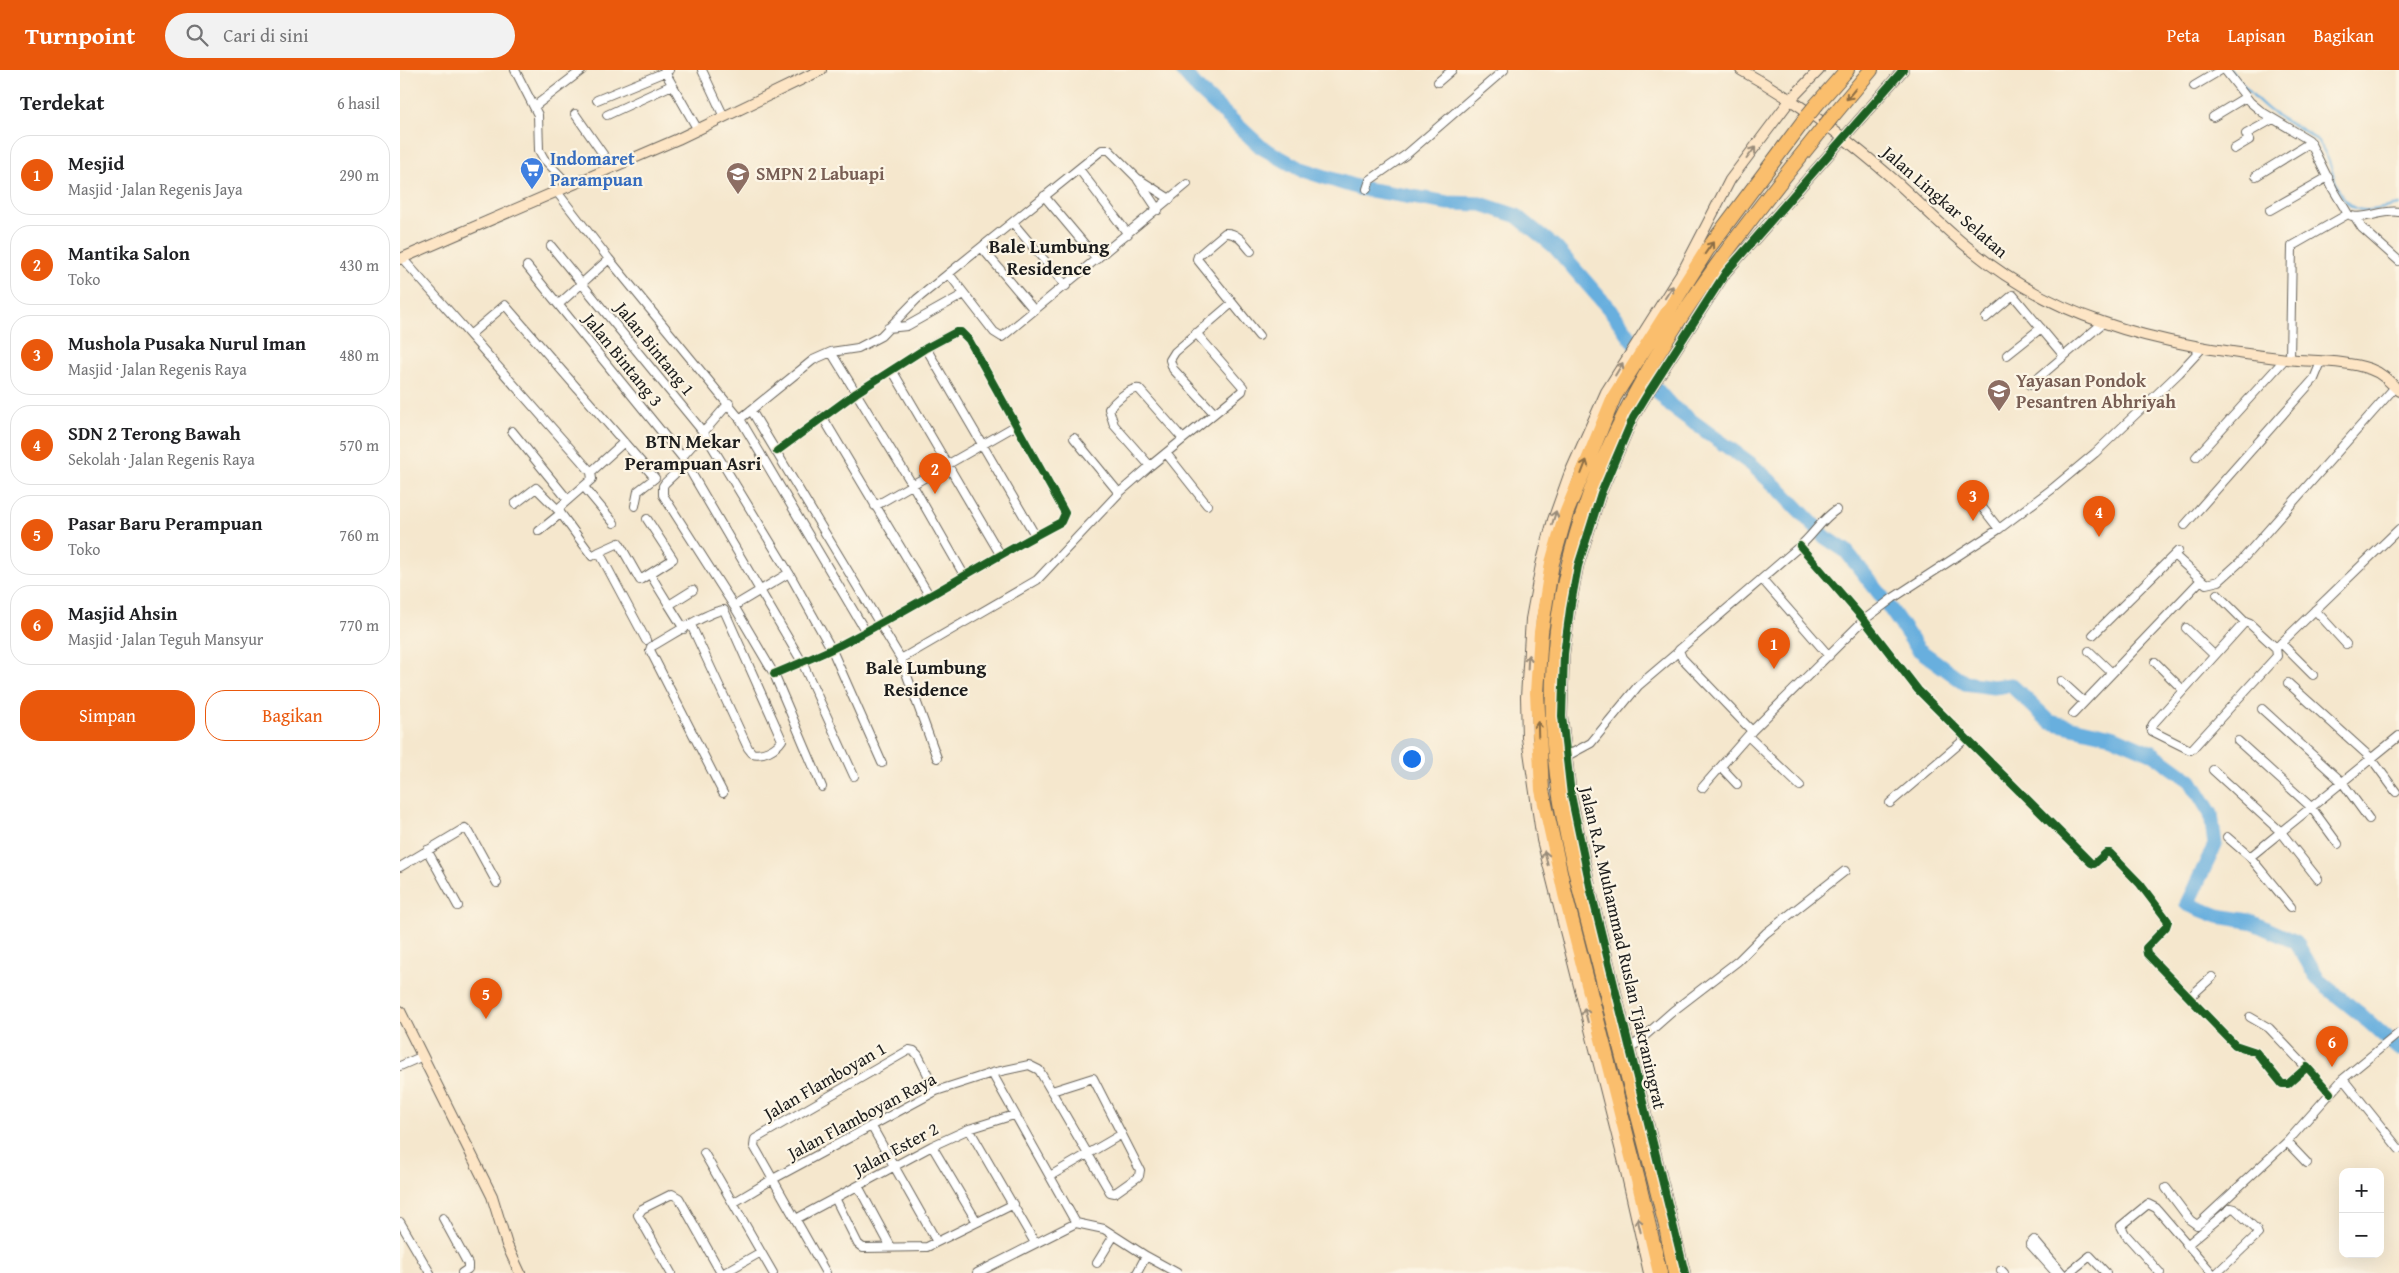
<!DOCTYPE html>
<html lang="id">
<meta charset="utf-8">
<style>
:root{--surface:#fff;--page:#f2f2f2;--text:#202124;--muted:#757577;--line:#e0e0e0;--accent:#ea580c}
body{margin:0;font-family:"Gentium Book Plus",serif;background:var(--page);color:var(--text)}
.controls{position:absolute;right:15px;bottom:15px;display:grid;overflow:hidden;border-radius:10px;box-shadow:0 5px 20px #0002}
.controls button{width:45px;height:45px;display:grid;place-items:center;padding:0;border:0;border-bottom:1px solid var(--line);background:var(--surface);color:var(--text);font:25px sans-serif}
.you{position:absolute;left:1011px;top:688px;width:18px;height:18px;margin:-12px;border:4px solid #fff;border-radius:50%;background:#1a73e8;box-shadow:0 0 0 8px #1a73e833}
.badge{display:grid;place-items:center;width:32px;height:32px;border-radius:50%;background:var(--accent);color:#fff;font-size:16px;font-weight:700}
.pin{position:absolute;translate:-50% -41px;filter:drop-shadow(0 1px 2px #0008)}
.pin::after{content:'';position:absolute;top:26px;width:18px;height:15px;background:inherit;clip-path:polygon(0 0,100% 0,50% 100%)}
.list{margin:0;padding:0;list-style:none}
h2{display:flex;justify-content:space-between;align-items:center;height:65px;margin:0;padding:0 20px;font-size:21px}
h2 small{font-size:16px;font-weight:400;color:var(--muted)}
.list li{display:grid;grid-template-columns:32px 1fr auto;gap:15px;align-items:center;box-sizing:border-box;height:80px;margin:0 10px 10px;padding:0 10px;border:1px solid var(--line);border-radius:20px}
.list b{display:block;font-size:19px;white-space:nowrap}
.list p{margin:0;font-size:16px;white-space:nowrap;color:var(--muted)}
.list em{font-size:16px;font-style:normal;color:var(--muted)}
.actions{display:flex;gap:10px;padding:15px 20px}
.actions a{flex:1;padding:11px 0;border:1px solid var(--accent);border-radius:20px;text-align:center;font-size:18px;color:var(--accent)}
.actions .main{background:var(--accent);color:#fff}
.icon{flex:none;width:28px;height:28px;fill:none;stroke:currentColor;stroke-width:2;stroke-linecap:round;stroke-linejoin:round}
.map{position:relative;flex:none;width:1999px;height:1203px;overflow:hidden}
header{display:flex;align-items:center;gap:30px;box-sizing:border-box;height:70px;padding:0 25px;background:var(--accent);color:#fff}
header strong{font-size:24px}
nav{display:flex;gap:28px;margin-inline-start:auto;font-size:18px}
.search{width:350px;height:45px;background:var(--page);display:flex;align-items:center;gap:12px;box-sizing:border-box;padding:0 18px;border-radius:28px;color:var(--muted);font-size:19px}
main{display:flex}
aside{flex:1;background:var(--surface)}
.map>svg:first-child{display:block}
</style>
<header>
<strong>Turnpoint</strong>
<div class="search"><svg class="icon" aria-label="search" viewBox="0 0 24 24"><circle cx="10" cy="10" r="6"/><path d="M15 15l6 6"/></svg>Cari di sini</div>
<nav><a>Peta</a><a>Lapisan</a><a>Bagikan</a></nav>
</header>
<main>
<aside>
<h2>Terdekat<small>6 hasil</small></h2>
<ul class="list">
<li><span class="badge">1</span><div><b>Mesjid</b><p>Masjid · Jalan Regenis Jaya</p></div><em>290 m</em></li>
<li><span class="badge">2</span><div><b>Mantika Salon</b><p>Toko</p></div><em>430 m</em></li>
<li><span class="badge">3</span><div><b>Mushola Pusaka Nurul Iman</b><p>Masjid · Jalan Regenis Raya</p></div><em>480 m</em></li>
<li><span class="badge">4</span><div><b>SDN 2 Terong Bawah</b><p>Sekolah · Jalan Regenis Raya</p></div><em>570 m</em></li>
<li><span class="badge">5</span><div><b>Pasar Baru Perampuan</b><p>Toko</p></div><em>760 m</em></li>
<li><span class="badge">6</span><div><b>Masjid Ahsin</b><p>Masjid · Jalan Teguh Mansyur</p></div><em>770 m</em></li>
</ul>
<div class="actions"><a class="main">Simpan</a><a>Bagikan</a></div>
</aside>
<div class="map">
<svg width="1999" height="1203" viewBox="0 0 1999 1203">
<rect width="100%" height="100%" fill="#fcf5e5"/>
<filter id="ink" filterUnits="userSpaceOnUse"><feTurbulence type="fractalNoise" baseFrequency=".02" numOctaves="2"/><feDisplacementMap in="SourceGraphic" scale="10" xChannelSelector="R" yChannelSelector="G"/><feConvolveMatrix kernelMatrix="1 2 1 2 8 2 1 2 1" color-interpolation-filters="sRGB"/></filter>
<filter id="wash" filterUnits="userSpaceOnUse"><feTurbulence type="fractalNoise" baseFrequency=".0096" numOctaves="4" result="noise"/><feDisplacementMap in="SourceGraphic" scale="20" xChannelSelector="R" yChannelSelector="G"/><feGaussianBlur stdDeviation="1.12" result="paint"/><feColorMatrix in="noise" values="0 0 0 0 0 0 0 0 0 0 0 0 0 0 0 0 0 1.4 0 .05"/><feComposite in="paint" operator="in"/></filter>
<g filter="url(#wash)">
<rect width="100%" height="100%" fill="#f5e7cd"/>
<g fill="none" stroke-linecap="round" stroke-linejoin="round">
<path stroke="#67afde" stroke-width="2.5" d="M 1830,0 C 1844,15 1856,31 1873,43 C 1892,58 1914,59 1926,85 C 1935,102 1934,123 1951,136 C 1963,145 1985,137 1999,135"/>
<path stroke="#67afde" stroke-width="15" d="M 782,0 L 798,19 L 861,77 L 900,99 L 959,118 L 1048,133 L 1081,134 L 1117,146 L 1155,177 L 1212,242 L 1238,278 L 1249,311 L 1271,336 L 1351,394 L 1380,420 L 1425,467 L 1446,481 L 1480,524 L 1518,579 L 1565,613 L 1593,617 L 1611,615 L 1650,652 L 1712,666 L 1754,684 L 1791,711 L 1811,744 L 1815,775 L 1787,834 L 1818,846 L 1849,851 L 1896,872 L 1919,911 L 1960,944 L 1999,979"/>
</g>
</g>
<g filter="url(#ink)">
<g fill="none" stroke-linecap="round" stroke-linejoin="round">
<g stroke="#68635a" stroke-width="10">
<path id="street" d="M 115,0 L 138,45 L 139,80 L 144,89 L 170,116
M 269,0 L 265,2 L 298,60
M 302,0 L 324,47
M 1825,0 L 1850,32 L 1862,42 L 1909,70 L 1933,119 L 1948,144 L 1892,176 L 1890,289
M 1038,12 L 1052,0
M 1794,16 L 1821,0
M 197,30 L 265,2
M 135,36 L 182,0
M 175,44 L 212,97
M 207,45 L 272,15
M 1813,47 L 1846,27
M 1834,79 L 1849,70 L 1846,64 L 1873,49
M 679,99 L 728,164
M 1856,106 L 1911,72
M 738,110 L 758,140
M 967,119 L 970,110 L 1007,84 L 1104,0
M 157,122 L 209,189 L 340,349 L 466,562
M 644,126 L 697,189
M 1870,140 L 1928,107
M 1952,146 C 1967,150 1983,139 1999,142
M 1955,147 L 1962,158 L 1999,191
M 613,153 L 666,216
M 151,176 L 304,363 L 389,503 L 432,580 L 482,693
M 582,178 L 634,240
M 851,181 C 844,173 837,162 825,163 L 798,186 L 797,189 L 859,266
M 2,188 L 191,402 L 192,409 L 161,436 L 159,441 L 192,486 L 199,482 L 246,570
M 127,196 L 282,387 L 402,592 L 454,706
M 549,204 L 594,262 L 602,267 L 787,114
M 159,234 L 209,189
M 1586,248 L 1613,225 L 1664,286
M 488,258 L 507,256 L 564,224
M 71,264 L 105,235 L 255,408 L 238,421 L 235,436
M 526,278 L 635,465
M 431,282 L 512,414 L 564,505
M 1607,285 L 1641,258
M 492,300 L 600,484
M 1630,315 L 1703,253
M 351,340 L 501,589 L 537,688
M 814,343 L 773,299 L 770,290 L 775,282 L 832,233
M 422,346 L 529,525
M 340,349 L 413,290 L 431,282 L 458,278 L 481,266 L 517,229 L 702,80 L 709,80 L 737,108 L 770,129
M 112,361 L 168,430
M 674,368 L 719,423
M 766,383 L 807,435
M 282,387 L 329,333
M 1796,387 L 1885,289
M 285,394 L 265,413 L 263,416 L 263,425 L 334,536 L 389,503
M 750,396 L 714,355 L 709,339 C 714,332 730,317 739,319 L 783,369
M 191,402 L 224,372
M 184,417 L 214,453
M 1570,422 L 1599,459
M 115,434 L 136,418 L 159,441
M 475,436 L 615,356
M 1785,455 L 1914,309 L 1921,292
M 139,461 L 160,444
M 1400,476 L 1464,550 L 1518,620 L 1691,793 L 1694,794 L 1706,783 L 1710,783 L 1740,814 L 1768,851 L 1766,857 L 1746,878 L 1747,884 L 1835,975 L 1856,982 L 1882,1014 L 1888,1014 L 1907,997 L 1930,1023
M 199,482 L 219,473 L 240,510 L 273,489 L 247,449
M 1774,485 L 1806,514 L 1819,511 L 1840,492 L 1995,317
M 250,504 L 269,535 L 293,520
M 1362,509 L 1429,586
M 1817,524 L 1845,552
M 269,535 L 284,559
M 334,536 L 374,604 L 422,717
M 1915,540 L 1946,574
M 1845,552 L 1850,554 L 1876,578 L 1877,586 L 1793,678 L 1790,680 L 1752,661 L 1751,658 L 1753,654 Z
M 291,555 L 348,678 L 352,683 C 363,686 376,679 382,670 L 324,540 C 308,541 267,568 251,577 L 250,580 L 323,723
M 1786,558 L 1814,585
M 1693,565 L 1778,481
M 1881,573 L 1913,605
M 1876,578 L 1999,459
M 1689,581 L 1712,603
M 501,589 L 637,510 L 719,423 L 750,396 L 842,321 L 843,317 L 796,263
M 1755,592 L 1783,620
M 374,604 C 397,594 421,585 444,573 C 518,535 588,490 661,452 L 665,443 L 569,270 L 561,262 L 556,262 L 526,278 L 456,323 L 377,381
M 1661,611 L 1684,632
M 1888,613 L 1971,688 L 1996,722
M 1862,639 L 1942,712 L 1969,749
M 1673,644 L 1801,510
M 1352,661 L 1282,588 L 1279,580 L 1400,476 C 1413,465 1422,449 1436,440
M 1348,666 L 1400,716
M 1838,671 L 1911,737 L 1938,774
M 1165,687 L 1191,673 L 1238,616 L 1278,582
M 1321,697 L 1337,714
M 1813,700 L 1881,762 L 1918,809
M 1302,718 L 1352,661 L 1464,550 L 1493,528 L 1599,459 L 1652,419 L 1695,383 L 1779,303 L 1803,277
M 1490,733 L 1565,669
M 1827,767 L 1850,787 L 1891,837
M 27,780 L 58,836
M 1850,787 L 1999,666
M 0,797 L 65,758 L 69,762 L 97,813
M 1790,927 L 1812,907
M 1850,947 L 1869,958 L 1906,997
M 1231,978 L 1273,941 L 1338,891 L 1366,863 L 1445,801
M 0,996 L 23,986
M 592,1003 L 676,1153 L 704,1159 L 746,1186 L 777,1203
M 1943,1009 L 1999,1079
M 472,1057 L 537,1172
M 569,1059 L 635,1173
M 1887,1072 L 1907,1093
M 532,1076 L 577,1152
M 304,1083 L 373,1203
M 650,1106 L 722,1064
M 458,1116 L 491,1177
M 1766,1118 L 1790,1150 L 1797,1155 L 1801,1152 L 1887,1072 L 1943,1009 L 1999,963
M 435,1128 L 458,1174 L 463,1178 L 527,1177 L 614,1134
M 333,1133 L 373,1109 L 536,1021 L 592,1003 L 629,995 L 639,1000 L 710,1122 L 715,1123 L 739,1106 L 740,1100 L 693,1008 L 652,1021
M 43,1148 L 68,1194 L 68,1199 L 62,1203
M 396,1149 L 532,1076 L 569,1059 L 614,1045
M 0,1152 L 30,1203
M 1787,1175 L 1831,1138 L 1835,1139 L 1856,1159 L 1858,1164 L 1817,1203
M 697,1193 L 713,1167
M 1601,1200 L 1604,1203
M 271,1203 L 238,1145 L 242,1139 L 272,1124 L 279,1128 L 321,1203
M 324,1203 L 361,1182
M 426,1203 L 354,1076 L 355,1069 L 509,980 L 514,981 L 518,985 L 536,1021
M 577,1203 L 676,1153
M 737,1203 L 746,1186
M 1656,1203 L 1630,1174 L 1634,1170 L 1662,1203
M 1669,1203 L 1690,1186 L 1706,1203
M 1760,1203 L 1725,1164 L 1721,1156 L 1748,1134 L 1756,1138 L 1812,1203"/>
</g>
<g stroke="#68635a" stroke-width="12">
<path id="secondary" d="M 1341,0 C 1396,30 1445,67 1492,108 C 1518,131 1542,157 1570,179 C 1609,211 1654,236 1702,252 C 1761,273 1825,282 1887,289 C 1914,292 1944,290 1970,299 C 1982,303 1990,312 1999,321
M 0,189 L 278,69 L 421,0
M 0,941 L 92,1126 L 107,1175 L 120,1203
M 1249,1203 L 1224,1093 L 1142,770 L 1127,668 L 1126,627 L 1131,549 L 1141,495 L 1153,450 L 1169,405 L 1206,322 L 1285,197 L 1330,110 L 1391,29 L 1419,0
M 1285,1203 L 1191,821 L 1171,725 L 1162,646 L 1164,584 L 1170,539 L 1178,496 L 1201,423 L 1233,348 L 1250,320 L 1326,202 L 1503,0"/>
</g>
<g stroke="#68635a" stroke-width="16">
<path id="highway" d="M 1417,34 L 1447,0
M 1431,48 L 1471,0
M 1260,1203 L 1239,1114 L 1165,824 L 1142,720 L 1137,623 L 1141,562 L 1152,493 L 1166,444 L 1214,327 L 1307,180 L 1408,45
M 1275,1203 L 1266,1156 C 1245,1071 1223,986 1201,902 C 1182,827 1159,751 1154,674 C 1137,422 1274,242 1424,57"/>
</g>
<use href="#street" stroke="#fff" stroke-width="8"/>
<use href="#secondary" stroke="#fde5c5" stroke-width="10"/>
<use href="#highway" stroke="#fabe6d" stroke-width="14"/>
<g stroke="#68635a" stroke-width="16" stroke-linecap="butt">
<path id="highway-bridge" d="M 1408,45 L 1417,34
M 1424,57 L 1431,48"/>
</g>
<use href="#highway-bridge" stroke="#fabe6d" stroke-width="14"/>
<g stroke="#fcf5e5" stroke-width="11">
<path id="cycleway" d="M 1400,476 L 1464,550 L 1518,620 L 1691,793 L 1694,794 L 1706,783 L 1710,783 L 1740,814 L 1768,851 L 1766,857 L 1746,878 L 1747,884 L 1835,975 L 1856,982 L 1882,1014 L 1888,1014 L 1907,997 L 1930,1023
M 374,604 C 397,594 421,585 444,573 C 518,535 588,490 661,452 L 665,443 L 569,270 L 561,262 L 556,262 L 526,278 L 456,323 L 377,381
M 1285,1203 L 1191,821 L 1171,725 L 1162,646 L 1164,584 L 1170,539 L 1178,496 L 1201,423 L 1233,348 L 1250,320 L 1326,202 L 1503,0"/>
</g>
<use href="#cycleway" stroke="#1b5e20" stroke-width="8"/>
</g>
<defs><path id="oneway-shaft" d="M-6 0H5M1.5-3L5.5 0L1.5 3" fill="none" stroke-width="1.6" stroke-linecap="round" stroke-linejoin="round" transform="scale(1.25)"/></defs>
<g stroke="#8b6d44">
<use href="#oneway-shaft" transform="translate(1451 24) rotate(130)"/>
<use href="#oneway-shaft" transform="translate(1309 178) rotate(-55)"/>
<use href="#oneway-shaft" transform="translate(1184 397) rotate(-69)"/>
<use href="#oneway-shaft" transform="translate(1138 659) rotate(-92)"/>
</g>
<g stroke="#988b79">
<use href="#oneway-shaft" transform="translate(1351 83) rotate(-53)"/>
<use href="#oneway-shaft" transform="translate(1269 222) rotate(-57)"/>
<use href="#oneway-shaft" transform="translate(1219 299) rotate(-59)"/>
<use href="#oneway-shaft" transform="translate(1154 448) rotate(-73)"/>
<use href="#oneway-shaft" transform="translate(1128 592) rotate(-87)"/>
<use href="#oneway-shaft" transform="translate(1146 788) rotate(-103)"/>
<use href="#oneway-shaft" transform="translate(1186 945) rotate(-104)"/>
<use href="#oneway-shaft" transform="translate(1239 1155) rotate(-103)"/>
</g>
</g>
<defs>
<g id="supermarket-pin" transform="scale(1.25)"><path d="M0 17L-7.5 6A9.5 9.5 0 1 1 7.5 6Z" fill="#3f7fe0" stroke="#fcf5e5"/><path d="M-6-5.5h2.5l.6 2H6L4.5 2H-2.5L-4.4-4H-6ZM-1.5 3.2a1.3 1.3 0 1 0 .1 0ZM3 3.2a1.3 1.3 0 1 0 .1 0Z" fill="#fff"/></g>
<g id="school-pin" transform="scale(1.25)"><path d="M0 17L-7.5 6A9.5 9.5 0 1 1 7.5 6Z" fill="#8d6e63" stroke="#fcf5e5"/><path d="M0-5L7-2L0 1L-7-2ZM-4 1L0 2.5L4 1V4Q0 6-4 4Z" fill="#fff"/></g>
</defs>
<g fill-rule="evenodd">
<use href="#supermarket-pin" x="132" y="99"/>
<use href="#school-pin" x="338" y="104"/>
<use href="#school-pin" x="1599" y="321"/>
</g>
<g text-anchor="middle" stroke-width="4.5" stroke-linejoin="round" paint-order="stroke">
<g font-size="18" font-weight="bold" fill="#366cbe" stroke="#fcf5e5" text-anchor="start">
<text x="150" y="95">Indomaret<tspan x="150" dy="21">Parampuan</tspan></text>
</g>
<g font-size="18" font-weight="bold" fill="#785e54" stroke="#fcf5e5" text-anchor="start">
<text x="356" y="110">SMPN 2 Labuapi</text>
<text x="1616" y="317">Yayasan Pondok<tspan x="1616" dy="21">Pesantren Abhriyah</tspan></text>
</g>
<g font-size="18" fill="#1c1c1c" stroke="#fcf5e5">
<text transform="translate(1545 132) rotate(41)" y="6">Jalan Lingkar Selatan</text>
<text transform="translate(255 279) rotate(51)" y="6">Jalan Bintang 1</text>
<text transform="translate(223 290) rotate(51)" y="6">Jalan Bintang 3</text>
<text transform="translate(1223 878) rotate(77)" y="6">Jalan R.A. Muhammad Ruslan Tjakraningrat</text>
<text transform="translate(425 1011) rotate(-30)" y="6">Jalan Flamboyan 1</text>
<text transform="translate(462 1046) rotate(-28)" y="6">Jalan Flamboyan Raya</text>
<text transform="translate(496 1079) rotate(-28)" y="6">Jalan Ester 2</text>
</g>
<g font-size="19" font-weight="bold" fill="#1c1c1c" stroke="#fcf5e5">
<text x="649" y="183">Bale Lumbung<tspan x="649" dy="22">Residence</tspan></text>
<text x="293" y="378">BTN Mekar<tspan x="293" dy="22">Perampuan Asri</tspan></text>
<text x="526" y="604">Bale Lumbung<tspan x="526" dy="22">Residence</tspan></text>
</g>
</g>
</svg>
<div class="controls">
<button>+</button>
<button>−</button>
</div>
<div class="you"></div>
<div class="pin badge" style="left:1374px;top:599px">1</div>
<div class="pin badge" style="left:535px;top:424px">2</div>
<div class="pin badge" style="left:1573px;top:451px">3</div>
<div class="pin badge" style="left:1699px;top:467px">4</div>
<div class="pin badge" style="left:86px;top:949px">5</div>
<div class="pin badge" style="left:1932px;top:997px">6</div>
</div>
</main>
